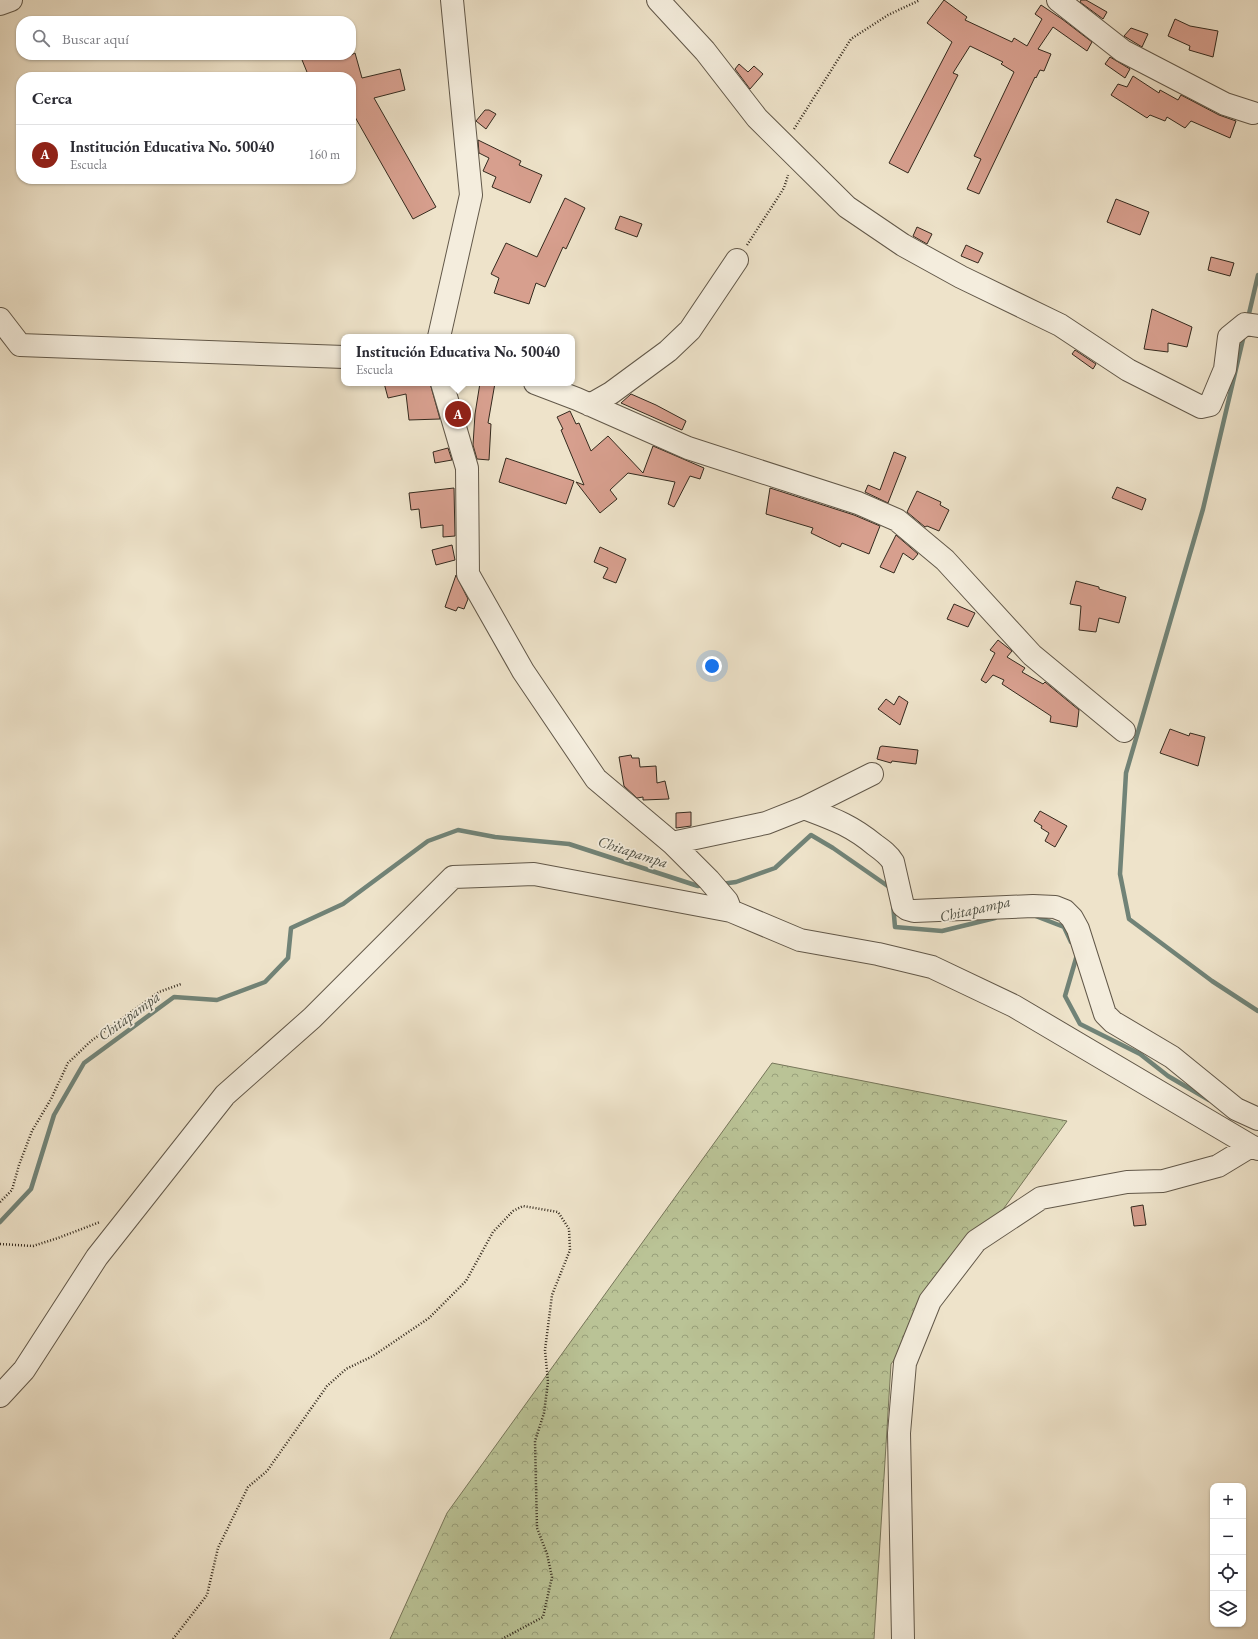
<!DOCTYPE html>
<html lang="es">
<meta charset="utf-8">
<style>
:root{--surface:#fff;--page:#f7f7f7;--text:#2b2b33;--muted:#7c7c81;--line:#e1e1e2;--accent:#8f2418}
body{margin:0;font-family:"EB Garamond",serif;background:var(--page);color:var(--text)}
.controls{position:absolute;right:12px;bottom:12px;display:grid;overflow:hidden;border-radius:8px;box-shadow:0 1px 3px #0004}
.controls button{width:36px;height:36px;display:grid;place-items:center;padding:0;border:0;border-bottom:1px solid var(--line);background:var(--surface);color:var(--text);font:20px sans-serif}
.you{position:absolute;left:712px;top:666px;width:14px;height:14px;margin:-10px;border:3px solid #fff;border-radius:50%;background:#1a73e8;box-shadow:0 0 0 6px #1a73e833}
.badge{display:grid;place-items:center;width:26px;height:26px;border-radius:50%;background:var(--accent);color:#fff;font-size:13px;font-weight:700}
.pin{position:absolute;translate:-50% -50%;border:2px solid #fff;box-shadow:0 1px 4px #0006}
.popup{position:absolute;left:341px;top:334px;width:234px;height:52px;box-sizing:border-box;display:grid;place-content:center;border-radius:8px;background:var(--surface);filter:drop-shadow(0 1px 3px #0005);font-size:13px;white-space:nowrap;color:var(--muted)}
.popup b{font-size:15px;color:var(--text)}
.popup::after{content:'';position:absolute;left:50%;top:100%;margin-left:-8px;border:8px solid transparent;border-top-color:var(--surface)}
.list{margin:0;padding:0;list-style:none}
h2{display:flex;justify-content:space-between;align-items:center;height:52px;margin:0;padding:0 16px;font-size:17px}
h2 small{font-size:13px;font-weight:400;color:var(--muted)}
.list li{display:grid;grid-template-columns:26px 1fr auto;gap:12px;align-items:center;box-sizing:border-box;height:60px;padding:0 16px;border-top:1px solid var(--line)}
.list b{display:block;font-size:15px;white-space:nowrap}
.list p{margin:0;font-size:13px;white-space:nowrap;color:var(--muted)}
.list em{font-size:13px;font-style:normal;color:var(--muted)}
.icon{flex:none;width:22px;height:22px;fill:none;stroke:currentColor;stroke-width:2;stroke-linecap:round;stroke-linejoin:round}
.map{position:relative;flex:none;width:1258px;height:1639px;overflow:hidden}
.search{position:absolute;background:var(--surface);box-shadow:0 1px 3px #0004;left:16px;top:16px;width:340px;height:44px;display:flex;align-items:center;gap:10px;box-sizing:border-box;padding:0 14px;border-radius:16px;color:var(--muted);font-size:15px}
.panel{position:absolute;background:var(--surface);box-shadow:0 1px 3px #0004;left:16px;top:72px;width:340px;height:112px;border-radius:16px}
.map>svg:first-child{display:block}
</style>
<div class="map">
<svg width="1258" height="1639" viewBox="0 0 1258 1639">
<defs>
<pattern id="forest-crowns" width="20" height="18" patternUnits="userSpaceOnUse"><rect width="20" height="18" fill="#bac396"/><path d="M2 6a3 3 0 1 1 6 0M12 15a3 3 0 1 1 6 0" fill="none" stroke="#989f7a"/></pattern>
</defs>
<rect width="100%" height="100%" fill="#eee3ca"/>
<filter id="stains"><feTurbulence type="fractalNoise" baseFrequency=".005" numOctaves="4"/><feColorMatrix values="0 0 0 0 .2 0 0 0 0 .09 0 0 0 0 .02 0 0 0 .5 -.17"/></filter>
<radialGradient id="worn" r=".72"><stop offset=".6" stop-color="#630" stop-opacity="0"/><stop offset="1" stop-color="#630" stop-opacity=".3"/></radialGradient>
<path fill="url(#forest-crowns)" stroke="#77765a" d="M 772,1063 L 1067,1121 L 891,1364 L 874,1639 L 390,1639 L 447,1513 Z"/>
<g fill="none" stroke-linecap="round" stroke-linejoin="round">
<path stroke="#718377" stroke-width="4.5" d="M 1248,318 L 1258,275
M 1244,335 L 1203,509 L 1126,773 L 1120,874 L 1129,919 L 1212,981 L 1258,1011
M 721,884 L 736,882 L 775,868 L 811,835 L 833,848 L 892,889
M 893,904 L 895,927 L 942,931 L 995,918
M 1033,915 L 1064,927 L 1071,942
M 1076,953 L 1077,955 L 1065,996 L 1080,1024 L 1140,1054 L 1168,1076 L 1209,1100
M 0,1222 L 31,1189 L 54,1115 L 84,1063 L 174,997 L 217,1000 L 265,982 L 288,958 L 291,928 L 343,904 L 428,841 L 458,830 L 495,837 L 569,844 L 698,886 L 704,885"/>
</g>
<path fill="#d79f8e" stroke="#342a1e" d="M 944,0 L 967,17 L 965,20 L 1012,42 L 1014,38 L 1027,46 L 1042,19 L 1035,14 L 1041,5 L 1062,19 L 1092,42 L 1087,51 L 1053,27 L 1038,49 L 1051,54 L 1044,71 L 1040,70 L 1036,78 L 1035,77 L 979,194 L 967,189 L 981,159 L 974,156 L 1014,72 L 1001,64 L 1003,62 L 970,46 L 953,73 L 958,75 L 908,173 L 889,163 L 952,42 L 927,23 Z
M 1081,0 L 1086,0 L 1107,12 L 1103,19 L 1080,2 Z
M 1175,19 L 1190,26 L 1218,31 L 1213,57 L 1189,50 L 1190,46 L 1168,36 Z
M 1131,28 L 1148,34 L 1142,47 L 1124,36 Z
M 355,53 L 362,78 L 400,69 L 405,90 L 374,98 L 436,207 L 413,219 L 351,110 L 351,77 L 309,77 L 300,55 L 351,55 Z
M 1110,57 L 1130,69 L 1125,78 L 1105,64 Z
M 739,64 L 748,72 L 754,66 L 763,74 L 750,89 L 735,69 Z
M 1133,76 L 1159,93 L 1160,90 L 1178,100 L 1181,95 L 1219,115 L 1236,121 L 1230,138 L 1191,121 L 1185,128 L 1167,117 L 1165,121 L 1150,115 L 1147,118 L 1111,95 L 1118,84 L 1127,87 Z
M 485,110 L 489,110 L 496,114 L 486,129 L 476,121 Z
M 478,140 L 521,161 L 519,165 L 542,175 L 530,203 L 492,187 L 496,177 L 483,171 L 489,158 L 479,153 Z
M 565,198 L 585,208 L 566,249 L 563,247 L 545,287 L 536,283 L 529,304 L 494,293 L 499,278 L 491,274 L 506,243 L 537,257 Z
M 1116,199 L 1149,212 L 1140,235 L 1107,222 Z
M 620,216 L 642,224 L 637,237 L 615,229 Z
M 917,227 L 932,234 L 927,244 L 913,236 Z
M 966,245 L 983,253 L 978,263 L 961,256 Z
M 1211,257 L 1234,263 L 1230,276 L 1208,270 Z
M 1152,309 L 1192,327 L 1187,347 L 1168,343 L 1168,352 L 1144,349 Z
M 1075,350 L 1096,364 L 1093,369 L 1072,354 Z
M 384,383 L 430,383 L 440,419 L 409,420 L 406,394 L 388,398 Z
M 480,383 L 495,383 L 488,423 L 491,424 L 489,460 L 477,459 L 473,445 L 475,414 Z
M 631,394 L 656,405 L 686,421 L 682,430 L 621,403 Z
M 570,411 L 576,424 L 579,423 L 591,451 L 608,436 L 643,473 L 653,446 L 704,468 L 700,479 L 690,476 L 674,507 L 668,504 L 675,482 L 628,473 L 610,490 L 617,499 L 600,513 L 576,482 L 584,485 L 561,430 L 563,429 L 557,417 Z
M 448,448 L 452,460 L 435,463 L 433,452 Z
M 894,452 L 906,457 L 888,503 L 865,492 L 868,485 L 880,490 Z
M 506,458 L 574,481 L 566,504 L 499,482 Z
M 1117,487 L 1146,499 L 1142,510 L 1112,498 Z
M 454,488 L 455,536 L 443,537 L 443,525 L 421,528 L 419,509 L 411,510 L 409,493 Z
M 770,488 L 854,515 L 880,526 L 869,554 L 842,543 L 840,547 L 811,533 L 813,528 L 766,514 Z
M 917,491 L 941,502 L 940,505 L 949,510 L 939,531 L 927,526 L 925,527 L 907,512 Z
M 896,535 L 918,554 L 913,560 L 903,553 L 894,573 L 880,567 Z
M 452,545 L 455,560 L 436,565 L 432,550 Z
M 600,547 L 626,559 L 616,583 L 603,578 L 608,568 L 594,562 Z
M 456,575 L 468,599 L 464,609 L 458,607 L 456,611 L 445,607 Z
M 1076,581 L 1099,587 L 1099,589 L 1126,597 L 1119,623 L 1099,618 L 1096,632 L 1079,630 L 1081,606 L 1070,604 Z
M 954,604 L 975,613 L 968,627 L 947,619 Z
M 998,640 L 1012,651 L 1007,657 L 1025,668 L 1022,672 L 1043,684 L 1045,682 L 1079,710 L 1077,727 L 1050,722 L 1051,716 L 1002,684 L 1004,680 L 993,675 L 986,683 L 981,680 L 995,653 L 990,650 Z
M 899,696 L 908,702 L 900,725 L 878,709 L 886,699 L 894,705 Z
M 1170,729 L 1189,736 L 1190,733 L 1205,737 L 1198,766 L 1160,753 Z
M 882,746 L 918,750 L 916,764 L 892,761 L 891,763 L 877,759 L 880,747 Z
M 631,755 L 632,758 L 639,758 L 640,767 L 656,766 L 657,783 L 665,781 L 669,799 L 643,800 L 643,797 L 637,798 L 624,786 L 619,757 Z
M 1040,811 L 1067,826 L 1055,847 L 1045,841 L 1049,833 L 1041,828 L 1042,826 L 1034,821 Z
M 691,812 L 691,826 L 676,828 L 676,813 Z
M 1143,1205 L 1146,1225 L 1134,1226 L 1131,1207 Z"/>
<g fill="none" stroke-linecap="round" stroke-linejoin="round">
<g stroke="#625849" stroke-width="24">
<path id="minor" d="M 658,0 L 705,51 L 757,118 L 847,207 L 903,245 L 961,277 L 1060,325 L 1128,370 L 1201,407 L 1210,405 L 1225,369 L 1229,337 L 1245,324 L 1258,326
M 1058,0 L 1123,51 L 1225,104 L 1253,113
M 0,4 L 11,0
M 0,319 L 20,345 L 344,357
M 439,337 L 471,195 L 452,0
M 442,383 L 467,468 L 468,574 L 523,671 L 596,779 L 672,843 L 709,880 L 727,901 L 731,911
M 535,383 L 577,399 L 688,448 L 858,503 L 897,520 L 945,560 L 1032,655 L 1124,731
M 590,405 L 611,393 L 668,351 L 690,330 L 737,260
M 804,808 C 833,819 851,825 875,845 C 882,850 889,855 893,862 L 903,906 L 907,909 L 914,911 L 1033,906 L 1055,907 L 1065,911 L 1072,918 L 1078,929 L 1105,1014 L 1113,1022 L 1172,1057 L 1236,1109 L 1258,1119
M 672,843 L 766,823 L 804,808 L 872,774
M 0,1396 L 24,1370 L 97,1257 L 225,1095 L 312,1018 L 453,877 L 534,874 L 731,911 L 800,940 L 878,954 L 932,967 L 1014,1006 L 1251,1146
M 903,1639 L 899,1433 L 905,1363 L 930,1301 L 976,1241 L 1041,1198 L 1127,1182 L 1163,1181 L 1218,1166 L 1251,1146 L 1258,1149"/>
</g>
<path stroke="#342a1e" stroke-width="2.5" stroke-dasharray="1 2" stroke-linecap="butt" d="M 794,129 L 851,39 L 888,15 L 920,0
M 747,245 L 784,188 L 788,175
M 0,1202 L 12,1190 L 19,1165 L 32,1131 L 51,1099 L 68,1063 L 91,1041 L 159,992 L 181,984
M 0,1244 L 33,1246 L 58,1238 L 100,1222
M 173,1639 L 207,1595 L 218,1548 L 248,1487 L 267,1471 L 327,1386 L 346,1369 L 373,1356 L 429,1318 L 466,1281 L 493,1232 L 513,1211 L 523,1206 L 558,1212 L 569,1229 L 570,1250 L 552,1295 L 545,1350 L 548,1382 L 544,1413 L 535,1441 L 537,1528 L 547,1554 L 552,1577 L 543,1617 L 502,1639"/>
<use href="#minor" stroke="#f4eddd" stroke-width="22"/>
</g>
<g text-anchor="middle" stroke-width="3.5" stroke-linejoin="round" paint-order="stroke">
<g font-size="15" font-style="italic" fill="#4e4f43" stroke="#f4eddd">
<text transform="translate(633 852) rotate(18)" y="5">Chitapampa</text>
<text transform="translate(975 909) rotate(-13)" y="5">Chitapampa</text>
<text transform="translate(129 1016) rotate(-36)" y="5">Chitapampa</text>
</g>
</g>
<rect width="100%" height="100%" filter="url(#stains)"/>
<rect width="100%" height="100%" fill="url(#worn)"/>
</svg>
<div class="controls">
<button>+</button>
<button>−</button>
<button><svg class="icon" aria-label="locate" viewBox="0 0 24 24"><circle cx="12" cy="12" r="6"/><path d="M12 2v4M12 18v4M2 12h4M18 12h4"/></svg></button>
<button><svg class="icon" aria-label="layers" viewBox="0 0 24 24"><path d="M12 4l9 5-9 5-9-5zM3 14l9 5 9-5"/></svg></button>
</div>
<div class="you"></div>
<div class="pin badge" style="left:458px;top:414px">A</div>
<div class="popup"><b>Institución Educativa No. 50040</b>Escuela</div>
<div class="search"><svg class="icon" aria-label="search" viewBox="0 0 24 24"><circle cx="10" cy="10" r="6"/><path d="M15 15l6 6"/></svg>Buscar aquí</div>
<section class="panel">
<h2>Cerca<small></small></h2>
<ul class="list">
<li><span class="badge">A</span><div><b>Institución Educativa No. 50040</b><p>Escuela</p></div><em>160 m</em></li>
</ul>
</section>
</div>
